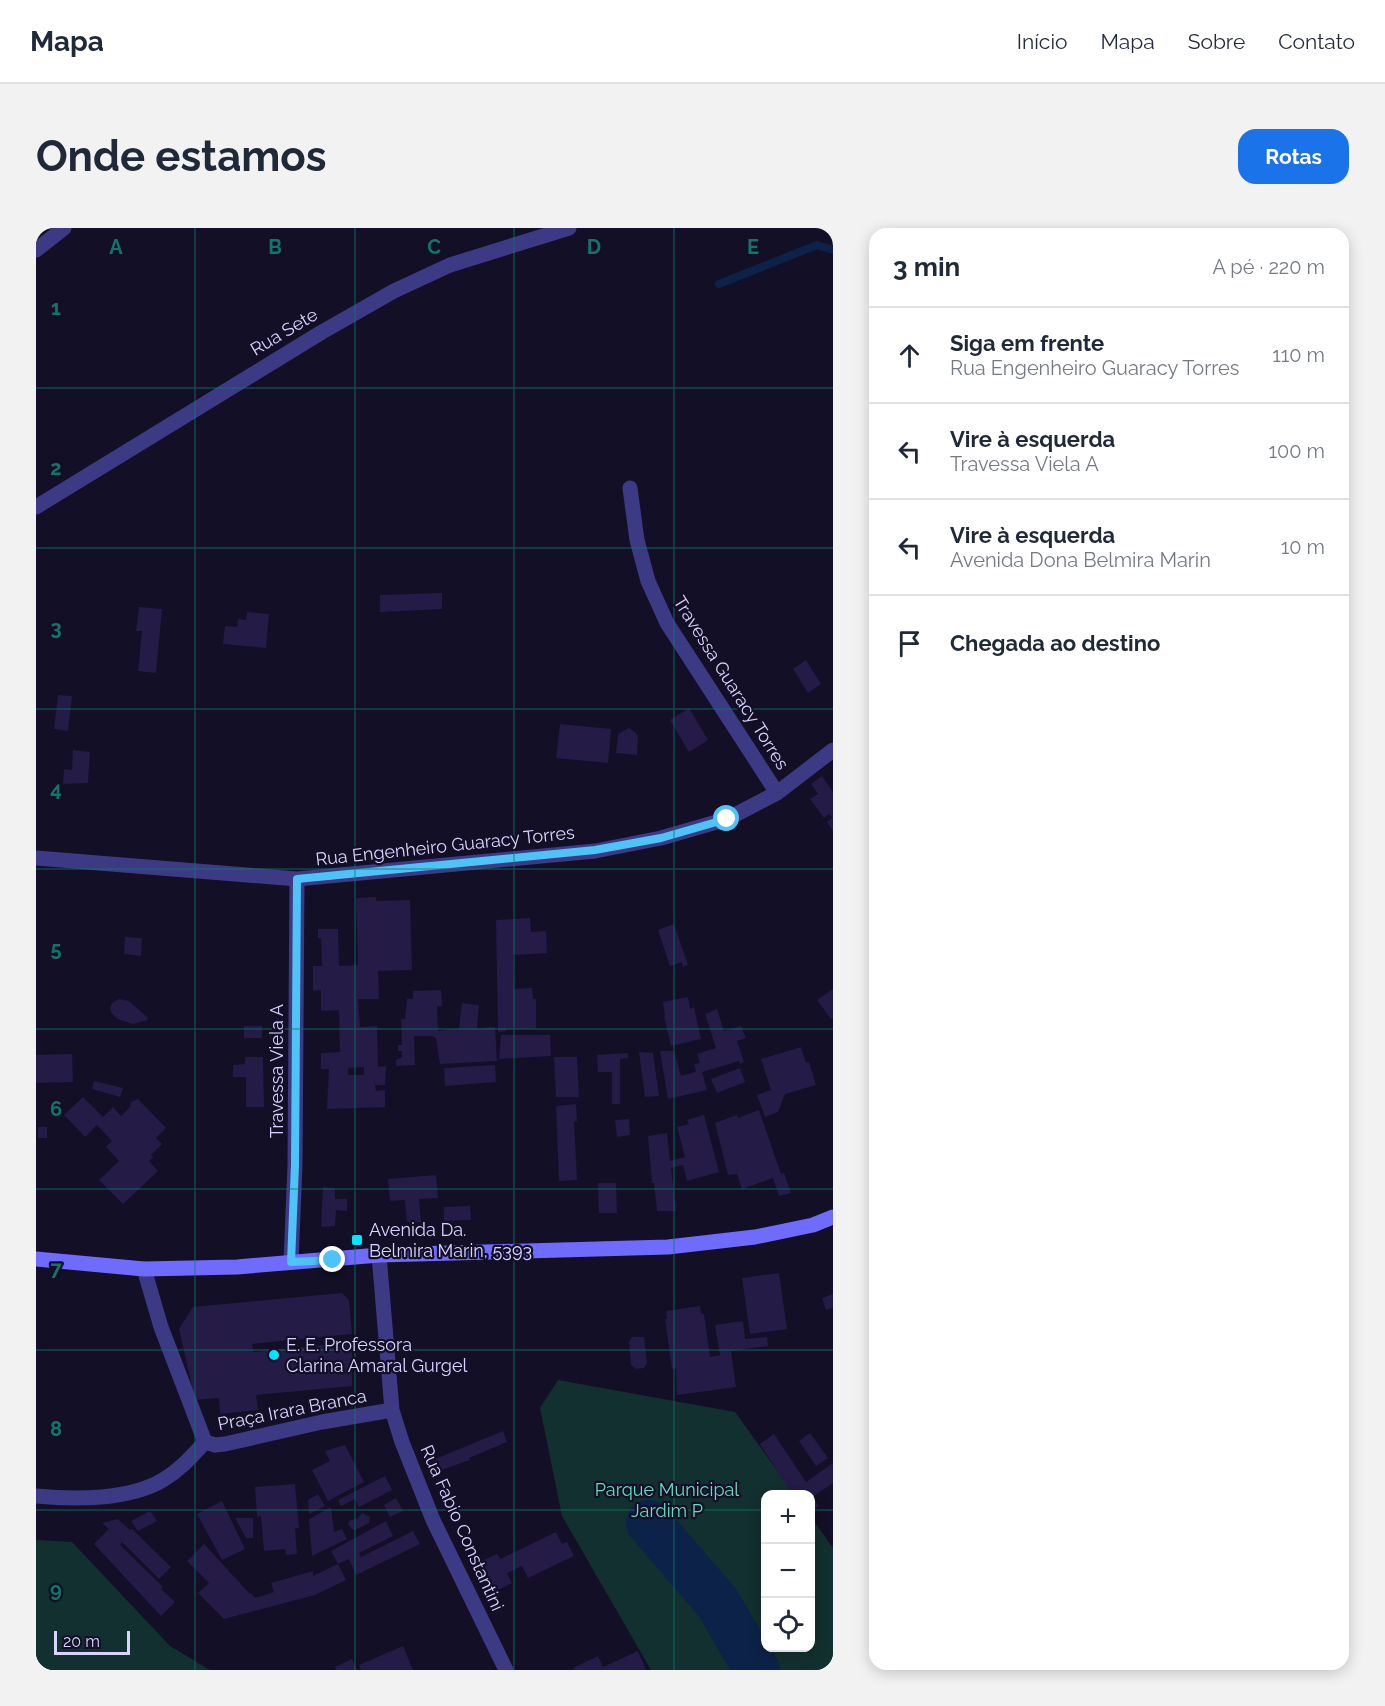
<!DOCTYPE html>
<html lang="pt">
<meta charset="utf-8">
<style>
:root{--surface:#fff;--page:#f2f2f3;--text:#1f2937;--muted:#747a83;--line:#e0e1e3;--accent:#1a73e8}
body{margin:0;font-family:Raleway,sans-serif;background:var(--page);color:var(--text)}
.controls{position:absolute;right:18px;bottom:18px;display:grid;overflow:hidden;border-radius:12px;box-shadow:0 3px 15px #0003}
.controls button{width:54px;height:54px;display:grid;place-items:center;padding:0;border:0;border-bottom:2px solid var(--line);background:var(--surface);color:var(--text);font:30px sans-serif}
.scale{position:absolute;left:18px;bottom:15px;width:76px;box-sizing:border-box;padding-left:6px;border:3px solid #d9d4ff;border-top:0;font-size:16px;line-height:21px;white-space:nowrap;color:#d9d4ff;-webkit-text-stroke:4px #130f26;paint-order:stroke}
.stop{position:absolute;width:18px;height:18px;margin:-14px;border:4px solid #4fc3f7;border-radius:50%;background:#fff}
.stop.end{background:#4fc3f7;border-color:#fff;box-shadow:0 2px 6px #0008}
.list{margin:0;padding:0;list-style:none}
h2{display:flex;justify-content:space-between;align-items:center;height:78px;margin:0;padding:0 24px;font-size:26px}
h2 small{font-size:20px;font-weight:400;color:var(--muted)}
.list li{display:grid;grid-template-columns:39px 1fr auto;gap:18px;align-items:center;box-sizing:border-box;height:96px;padding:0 24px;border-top:2px solid var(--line)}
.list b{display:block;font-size:22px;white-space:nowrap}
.list p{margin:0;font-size:20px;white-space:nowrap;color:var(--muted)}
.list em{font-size:20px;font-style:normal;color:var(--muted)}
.icon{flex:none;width:33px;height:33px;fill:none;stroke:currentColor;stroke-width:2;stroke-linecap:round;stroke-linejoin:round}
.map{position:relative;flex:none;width:797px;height:1442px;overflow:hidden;border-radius:18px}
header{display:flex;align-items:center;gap:36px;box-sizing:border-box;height:84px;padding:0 30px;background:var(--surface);border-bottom:2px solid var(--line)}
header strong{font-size:28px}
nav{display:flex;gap:33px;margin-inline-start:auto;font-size:21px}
.intro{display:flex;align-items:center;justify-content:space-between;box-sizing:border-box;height:144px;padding:0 36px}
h1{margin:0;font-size:42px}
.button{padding:15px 27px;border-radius:18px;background:var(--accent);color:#fff;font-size:21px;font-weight:700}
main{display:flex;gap:36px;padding:0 36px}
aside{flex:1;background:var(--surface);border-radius:18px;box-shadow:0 3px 15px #0003}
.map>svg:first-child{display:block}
</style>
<header>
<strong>Mapa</strong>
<nav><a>Início</a><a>Mapa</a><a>Sobre</a><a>Contato</a></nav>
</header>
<div class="intro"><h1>Onde estamos</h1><a class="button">Rotas</a></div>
<main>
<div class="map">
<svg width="797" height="1442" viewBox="0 0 797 1442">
<rect width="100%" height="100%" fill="#130f26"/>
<path fill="#12302f" d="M 522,1152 L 699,1184 L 758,1266 L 730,1266 L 730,1420 L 774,1420 L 775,1289 L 797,1320 L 797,1442 L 615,1442 L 526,1288 L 504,1180 Z
M 0,1312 L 36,1314 L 134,1418 L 174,1442 L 0,1442 Z"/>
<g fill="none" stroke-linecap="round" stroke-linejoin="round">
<path stroke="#0c2248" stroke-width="8" d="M 683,56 L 781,17 L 797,22"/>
<path stroke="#0c2248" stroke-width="46" d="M 613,1295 L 681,1374 L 721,1442"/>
</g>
<path fill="#241b47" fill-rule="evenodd" d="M 406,365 L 406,381 L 344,384 L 344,367 Z
M 103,379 L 126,381 L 120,445 L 102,443 L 106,403 L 100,403 Z
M 211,384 L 233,386 L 230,420 L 187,416 L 189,398 L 201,399 L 202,391 L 210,392 Z
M 770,432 L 785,456 L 772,465 L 757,441 Z
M 22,467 L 36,468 L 32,503 L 18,501 Z
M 653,480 L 672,512 L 653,524 L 634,492 Z
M 524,496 L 575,501 L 572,535 L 520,530 Z
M 593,500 L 599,504 L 602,508 L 601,527 L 580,525 L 582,506 Z
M 37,522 L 54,524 L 52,555 L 27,556 L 28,541 L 36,542 Z
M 786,548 L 797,564 L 797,603 L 791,594 L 796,590 L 793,586 L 788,590 L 774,571 L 782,566 L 775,556 Z
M 340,669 L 340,673 L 374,672 L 376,742 L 342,743 L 343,771 L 322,771 L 324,799 L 341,798 L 342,839 L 350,838 L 349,857 L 339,857 L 340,863 L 349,862 L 349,879 L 291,881 L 293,841 L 285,841 L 285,825 L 304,824 L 303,782 L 285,783 L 285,762 L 277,763 L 277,738 L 286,738 L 285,710 L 282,710 L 282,701 L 302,701 L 303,738 L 322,737 L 320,670 ZM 328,839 L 328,847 L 312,847 L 312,840 Z
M 494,690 L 495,704 L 510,703 L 511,725 L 477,727 L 478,761 L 496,760 L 497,771 L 500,771 L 500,800 L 470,801 L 470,803 L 462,804 L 460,692 Z
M 638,696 L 652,737 L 647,739 L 646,734 L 634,738 L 622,702 Z
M 89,709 L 106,710 L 105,728 L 88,726 Z
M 797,761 L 797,790 L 795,791 L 781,772 Z
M 405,762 L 406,778 L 401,778 L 402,803 L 423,800 L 426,775 L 443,777 L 441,800 L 459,799 L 461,833 L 404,836 L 400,810 L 396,808 L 378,808 L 379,837 L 360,838 L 360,832 L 366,829 L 366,823 L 362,823 L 362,817 L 366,817 L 365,791 L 369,791 L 371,771 L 377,771 L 377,763 Z
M 652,769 L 654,781 L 658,779 L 665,811 L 635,818 L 628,788 L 629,787 L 627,774 Z
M 83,771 L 93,773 L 111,789 L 112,792 L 97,796 L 82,791 L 76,786 L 74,780 L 76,775 Z
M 681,781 L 688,803 L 705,798 L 710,810 L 701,813 L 708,834 L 704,836 L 703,833 L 666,844 L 671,862 L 632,871 L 624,823 L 638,823 L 645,848 L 660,844 L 658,836 L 664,835 L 661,826 L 680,820 L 669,786 Z
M 208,798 L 226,798 L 226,810 L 208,810 Z
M 465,807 L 514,807 L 515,828 L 463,831 Z
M 765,819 L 770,835 L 773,834 L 780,857 L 749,866 L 742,884 L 729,889 L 721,867 L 735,862 L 725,831 Z
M 603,824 L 617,825 L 623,868 L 609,869 Z
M 592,825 L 592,830 L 584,831 L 584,876 L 576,876 L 576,844 L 562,844 L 561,827 Z
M 36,826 L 37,854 L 0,855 L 0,827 Z
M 209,829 L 227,829 L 228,879 L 210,879 L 210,849 L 197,849 L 197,837 L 209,836 Z
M 518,829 L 541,829 L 543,869 L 520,869 Z
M 459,837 L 460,854 L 409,858 L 408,840 Z
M 704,840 L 709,854 L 681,865 L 675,851 Z
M 58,853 L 87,860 L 84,869 L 56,861 Z
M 47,869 L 67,889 L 77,879 L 85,888 L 94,879 L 95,874 L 102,871 L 130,900 L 120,910 L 126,916 L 115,927 L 117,929 L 113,933 L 122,943 L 87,976 L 63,952 L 83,933 L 70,919 L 76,913 L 61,897 L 49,909 L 28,887 Z
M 540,876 L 541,893 L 538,894 L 541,952 L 523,953 L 520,878 Z
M 723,882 L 745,946 L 748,945 L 755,965 L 743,968 L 737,950 L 706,961 L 701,946 L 692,947 L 679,895 L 701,887 L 702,890 Z
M 668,887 L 683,944 L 651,953 L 647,937 L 635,940 L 640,983 L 621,983 L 618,955 L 616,955 L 612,908 L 631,905 L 634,933 L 649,929 L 641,899 L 653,896 L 651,892 Z
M 593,891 L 594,907 L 581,909 L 579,892 Z
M 2,899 L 11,899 L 11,910 L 2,910 Z
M 400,947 L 402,970 L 383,971 L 385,994 L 371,994 L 369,972 L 354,973 L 352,951 Z
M 562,955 L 580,955 L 581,985 L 563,985 Z
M 287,959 L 299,960 L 299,971 L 311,971 L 311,983 L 300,982 L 299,998 L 285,999 Z
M 434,978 L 435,992 L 408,993 L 408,979 Z
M 743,1045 L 751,1101 L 714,1106 L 706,1050 Z
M 306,1065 L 313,1072 L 316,1106 L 216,1116 L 217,1124 L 316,1114 L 316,1158 L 220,1167 L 222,1182 L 184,1186 L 183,1170 L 159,1172 L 143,1101 L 157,1079 Z
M 797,1066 L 797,1080 L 790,1082 L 786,1070 Z
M 664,1078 L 665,1086 L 668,1086 L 674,1129 L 684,1127 L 679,1097 L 707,1093 L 709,1111 L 731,1109 L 732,1118 L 695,1123 L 700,1159 L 641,1167 L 640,1140 L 636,1141 L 629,1091 L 631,1091 L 630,1083 Z
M 596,1109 L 608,1109 L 611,1135 L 608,1140 L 600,1141 L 595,1137 L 593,1114 Z
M 467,1203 L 471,1214 L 433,1230 L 434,1232 L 397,1245 L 392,1234 Z
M 774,1205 L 792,1230 L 780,1238 L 763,1213 Z
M 738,1206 L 770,1254 L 797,1235 L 797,1255 L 776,1269 L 783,1278 L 774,1284 L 774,1266 L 756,1266 L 724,1216 Z
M 309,1217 L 328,1254 L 292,1273 L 276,1242 L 294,1233 L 289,1223 Z
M 349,1248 L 356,1262 L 323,1279 L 319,1271 L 305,1278 L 302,1272 Z
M 259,1256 L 263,1300 L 259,1300 L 261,1326 L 250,1327 L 249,1321 L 228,1323 L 225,1288 L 221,1289 L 219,1259 Z
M 282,1266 L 289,1278 L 273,1286 L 272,1272 Z
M 360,1270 L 367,1283 L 354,1289 L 348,1277 Z
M 186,1273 L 209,1321 L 186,1332 L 161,1286 Z
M 295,1279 L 298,1304 L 306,1301 L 311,1311 L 276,1328 L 273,1291 Z
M 114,1283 L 121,1293 L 102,1303 L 95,1293 Z
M 326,1285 L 334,1289 L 333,1295 L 319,1302 L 316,1301 L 312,1296 L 314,1292 L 321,1291 Z
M 199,1290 L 217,1290 L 217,1310 L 210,1310 Z
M 82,1291 L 94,1302 L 96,1301 L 135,1339 L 123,1351 L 86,1314 L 84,1317 L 127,1359 L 125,1361 L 139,1374 L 125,1388 L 58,1316 L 73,1301 L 66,1295 Z
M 350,1293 L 357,1308 L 323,1325 L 325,1329 L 377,1303 L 384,1316 L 320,1347 L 313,1331 L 302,1336 L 295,1323 Z
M 520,1304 L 526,1316 L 531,1314 L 538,1328 L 492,1350 L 486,1338 L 471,1345 L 476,1355 L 454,1366 L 439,1336 L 461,1326 L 464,1331 Z
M 168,1316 L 214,1366 L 215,1365 L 219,1370 L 238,1364 L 235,1355 L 277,1343 L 277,1348 L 302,1336 L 310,1352 L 279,1367 L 188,1391 L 162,1365 L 173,1355 L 151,1333 Z
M 367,1418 L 377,1442 L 325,1442 L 323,1437 Z
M 602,1423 L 610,1442 L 538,1442 L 537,1440 L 562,1428 L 567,1439 Z
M 316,1431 L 321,1442 L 300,1442 L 299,1439 Z"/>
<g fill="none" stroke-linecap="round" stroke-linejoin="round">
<path stroke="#3d3a85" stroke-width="15" d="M 0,22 L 28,0
M 594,260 L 601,312 L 612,353 L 631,395 L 741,565
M 0,279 L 286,104 L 358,63 L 414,37 L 533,0
M 0,630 L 261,651 L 559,623 L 625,610 L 691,591 L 741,565 L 797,522
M 343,1027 L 356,1182 L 366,1214 L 397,1292 L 470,1442
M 255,1034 L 259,937 L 261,651
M 108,1041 L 125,1099 L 169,1214 L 179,1217 L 189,1216 L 286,1194 L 356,1182
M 0,1268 C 39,1272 93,1272 127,1252 C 144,1242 156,1228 169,1214"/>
<path stroke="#6f6bff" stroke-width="15" d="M 0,1031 L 108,1041 L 201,1039 L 343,1027 L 632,1019 L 719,1009 L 777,997 L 797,989"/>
</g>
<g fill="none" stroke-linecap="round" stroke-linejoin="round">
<path stroke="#4fc3f7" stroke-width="8" d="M 297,1032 L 255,1034 L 259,937 L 261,651 L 559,622 L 625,610 L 691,591"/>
</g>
<path fill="none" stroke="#0f766e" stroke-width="1.5" stroke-opacity="0.55" d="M 159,0 L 159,1442M 319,0 L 319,1442M 478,0 L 478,1442M 638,0 L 638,1442M 0,160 L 797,160M 0,320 L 797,320M 0,481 L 797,481M 0,641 L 797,641M 0,801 L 797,801M 0,961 L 797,961M 0,1122 L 797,1122M 0,1282 L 730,1282M 774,1282 L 797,1282"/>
<g fill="#00e5ff" stroke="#130f26" stroke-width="2">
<rect x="315" y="1006" width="12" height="12" rx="3"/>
<circle cx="238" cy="1127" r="6"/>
</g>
<g text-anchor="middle" stroke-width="4.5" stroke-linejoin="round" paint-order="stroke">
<g font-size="18" fill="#d9d4ff" stroke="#130f26">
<text transform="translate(248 104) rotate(-31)" y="6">Rua Sete</text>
<text transform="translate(695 455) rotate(58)" y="6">Travessa Guaracy Torres</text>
<text transform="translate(409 618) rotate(-6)" y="6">Rua Engenheiro Guaracy Torres</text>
<text transform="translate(241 843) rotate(-90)" y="6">Travessa Viela A</text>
<text transform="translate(256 1182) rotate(-11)" y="6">Praça Irara Branca</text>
<text transform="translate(426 1300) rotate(66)" y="6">Rua Fabio Constantini</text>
</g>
<g font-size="18" fill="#d9d4ff" stroke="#130f26" text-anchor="start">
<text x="333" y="1008">Avenida Da.<tspan x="333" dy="21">Belmira Marin, 5393</tspan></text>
<text x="250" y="1123">E. E. Professora<tspan x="250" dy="21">Clarina Amaral Gurgel</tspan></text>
</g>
<g font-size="18" fill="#5fe0c0" stroke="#130f26">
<text x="631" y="1268">Parque Municipal<tspan x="631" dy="21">Jardim P</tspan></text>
</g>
</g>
<g font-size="20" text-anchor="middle" font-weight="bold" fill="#0f766e" stroke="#130f26" stroke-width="4.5" stroke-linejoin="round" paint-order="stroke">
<text x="80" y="26">A</text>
<text x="239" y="26">B</text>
<text x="398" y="26">C</text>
<text x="558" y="26">D</text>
<text x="717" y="26">E</text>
<text x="20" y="87">1</text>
<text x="20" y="247">2</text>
<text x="20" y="407">3</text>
<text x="20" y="568">4</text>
<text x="20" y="728">5</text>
<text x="20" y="888">6</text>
<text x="20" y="1048">7</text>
<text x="20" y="1208">8</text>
<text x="20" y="1369">9</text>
</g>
</svg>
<div class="controls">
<button>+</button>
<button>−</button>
<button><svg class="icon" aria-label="locate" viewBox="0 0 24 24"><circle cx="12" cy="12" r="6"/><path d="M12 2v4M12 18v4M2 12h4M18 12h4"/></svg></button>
</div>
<div class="scale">20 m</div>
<div class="stop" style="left:691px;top:591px"></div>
<div class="stop end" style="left:297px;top:1032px"></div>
</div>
<aside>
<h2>3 min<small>A pé · 220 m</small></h2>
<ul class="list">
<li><svg class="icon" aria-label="ahead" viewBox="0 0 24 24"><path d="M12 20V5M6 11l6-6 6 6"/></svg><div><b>Siga em frente</b><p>Rua Engenheiro Guaracy Torres</p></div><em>110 m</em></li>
<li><svg class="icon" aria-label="left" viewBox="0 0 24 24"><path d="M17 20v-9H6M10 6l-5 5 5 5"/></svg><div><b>Vire à esquerda</b><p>Travessa Viela A</p></div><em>100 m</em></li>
<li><svg class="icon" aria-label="left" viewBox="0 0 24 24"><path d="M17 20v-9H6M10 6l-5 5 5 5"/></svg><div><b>Vire à esquerda</b><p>Avenida Dona Belmira Marin</p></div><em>10 m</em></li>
<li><svg class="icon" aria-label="arrive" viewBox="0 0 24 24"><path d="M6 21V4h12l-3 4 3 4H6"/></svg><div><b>Chegada ao destino</b></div></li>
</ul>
</aside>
</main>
